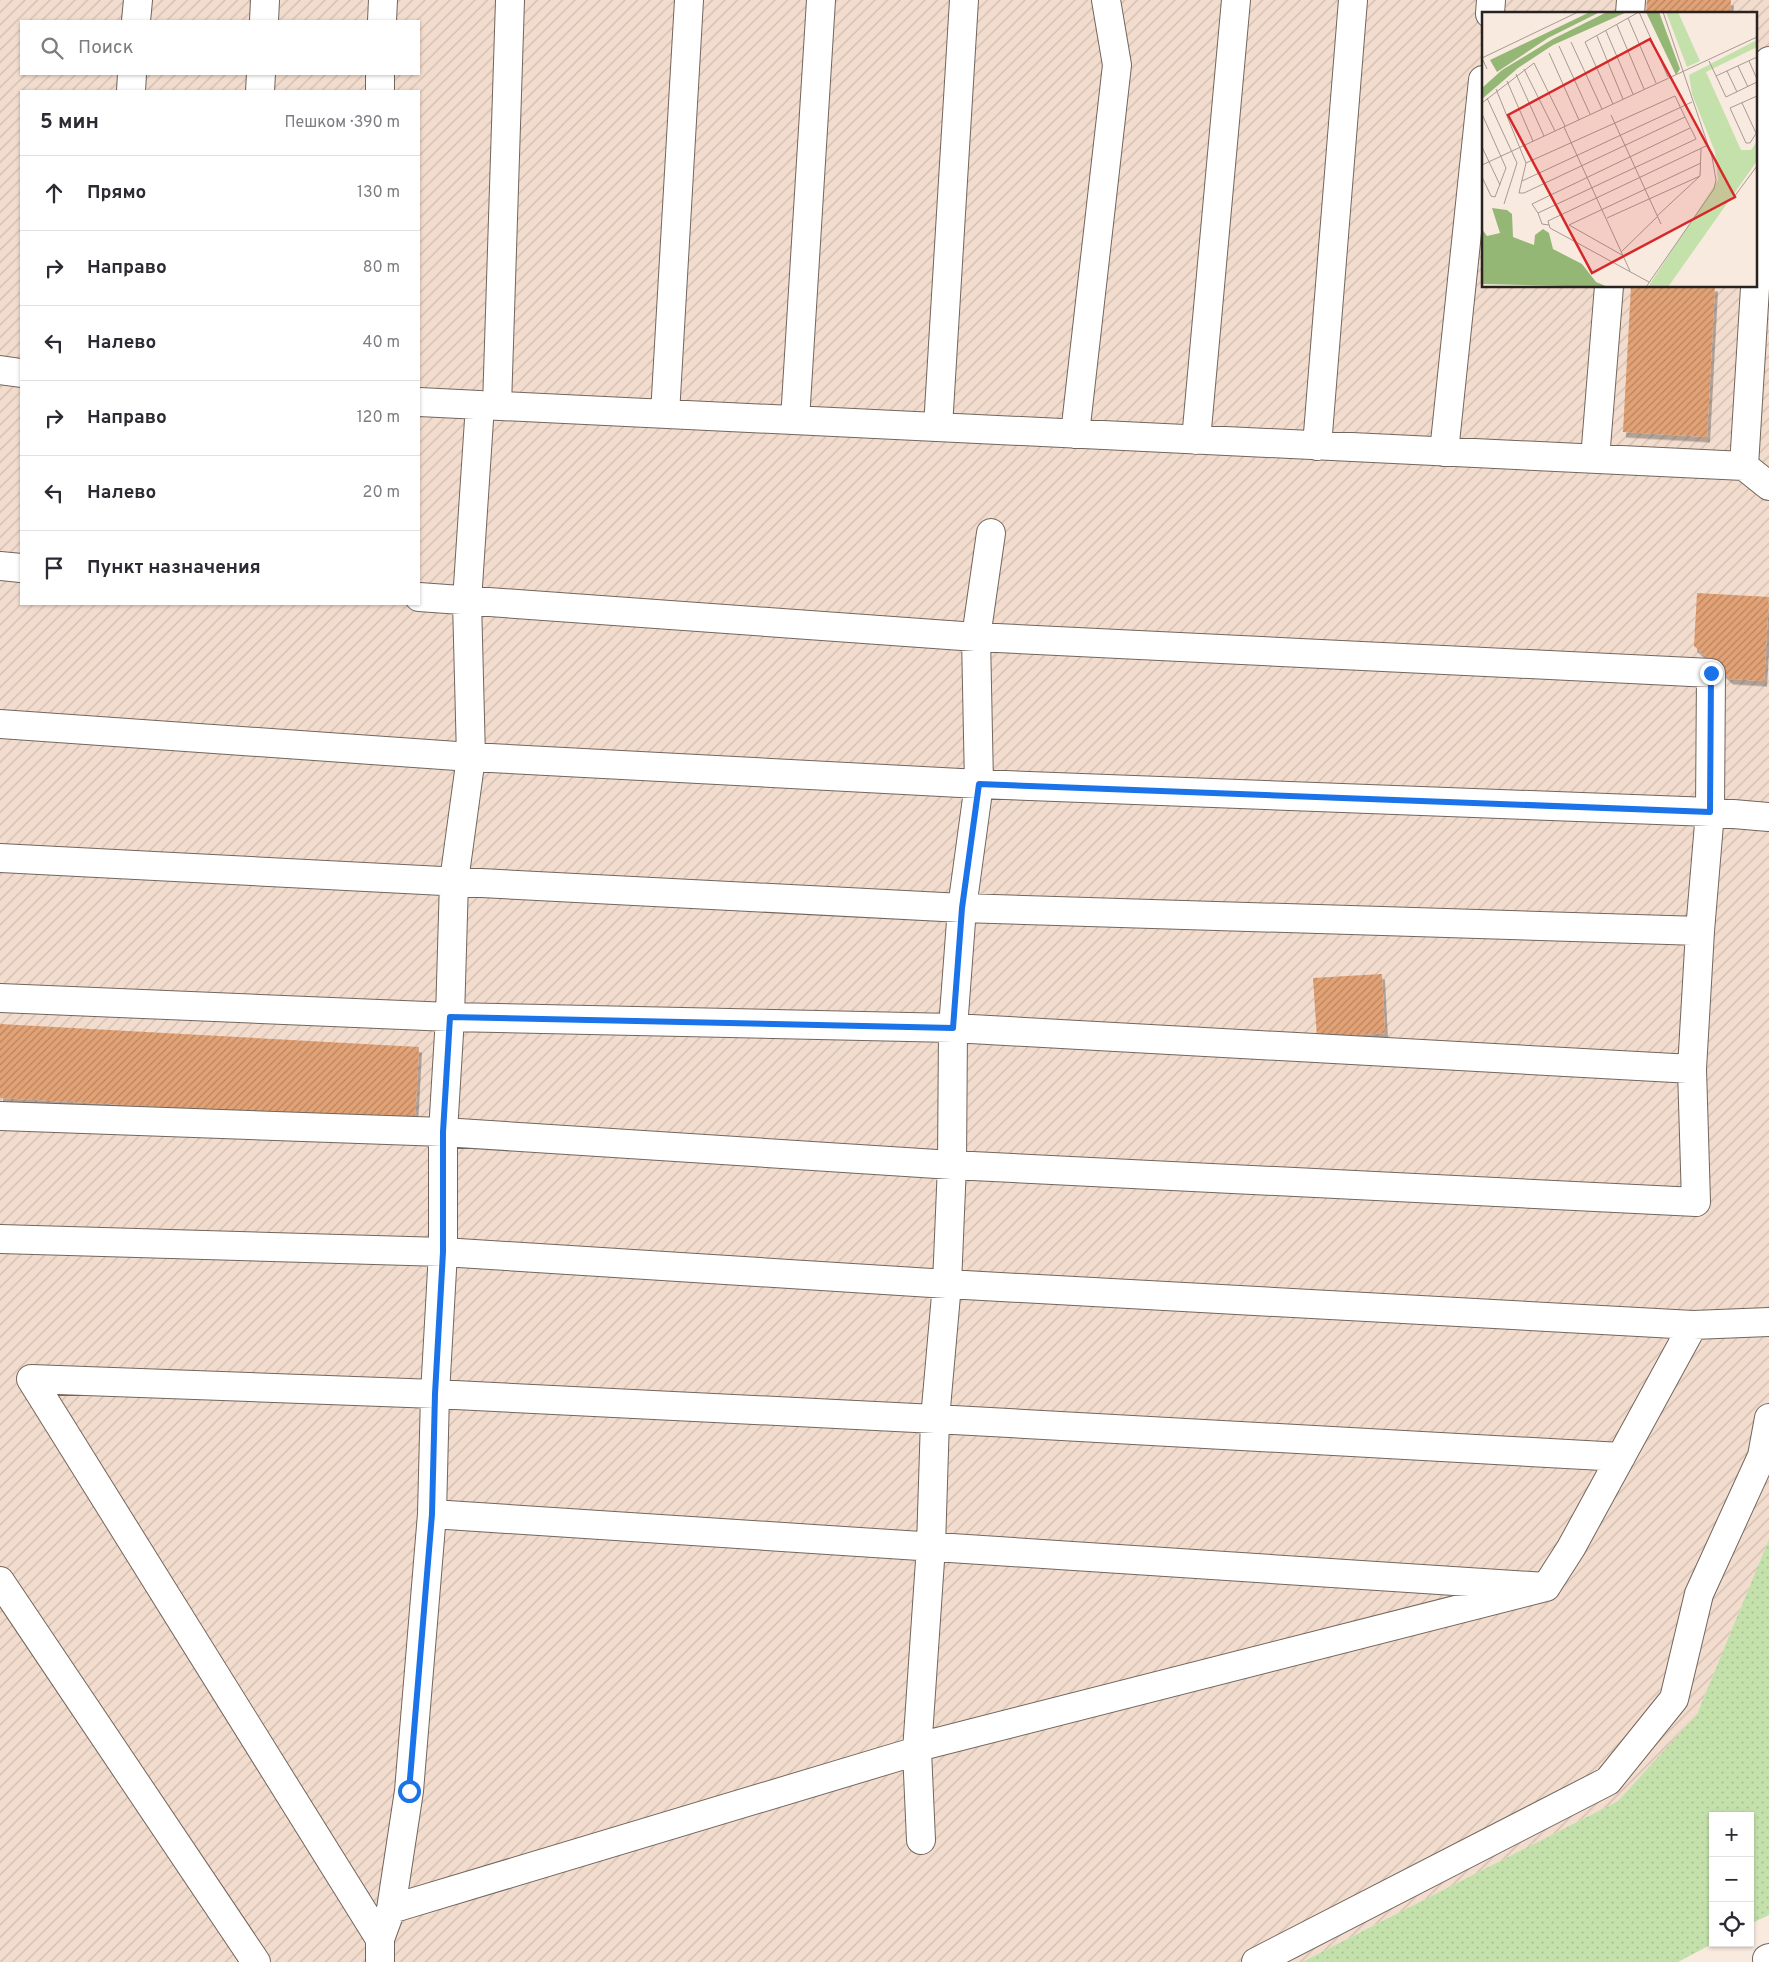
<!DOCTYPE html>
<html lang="ru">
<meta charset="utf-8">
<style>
:root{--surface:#fff;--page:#f2f2f3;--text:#2b2b33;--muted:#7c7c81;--line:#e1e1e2}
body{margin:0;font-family:Overpass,sans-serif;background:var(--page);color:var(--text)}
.controls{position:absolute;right:15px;bottom:15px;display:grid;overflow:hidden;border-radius:0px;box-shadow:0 1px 4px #0004}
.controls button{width:45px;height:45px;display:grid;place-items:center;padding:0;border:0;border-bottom:1px solid var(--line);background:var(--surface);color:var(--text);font:25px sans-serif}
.stop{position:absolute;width:15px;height:15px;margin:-11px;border:4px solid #1a73e8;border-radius:50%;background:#fff}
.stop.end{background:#1a73e8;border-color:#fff;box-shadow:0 1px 5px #0008}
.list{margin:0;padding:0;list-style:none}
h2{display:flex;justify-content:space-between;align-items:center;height:65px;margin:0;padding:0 20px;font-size:21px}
h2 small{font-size:16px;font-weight:400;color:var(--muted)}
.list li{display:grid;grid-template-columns:32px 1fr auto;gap:15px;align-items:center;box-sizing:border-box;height:75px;padding:0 20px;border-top:1px solid var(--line)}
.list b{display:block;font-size:19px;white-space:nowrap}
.list em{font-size:16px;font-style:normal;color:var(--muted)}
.icon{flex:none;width:28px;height:28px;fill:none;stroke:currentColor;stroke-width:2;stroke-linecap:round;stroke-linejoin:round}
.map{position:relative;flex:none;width:1769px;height:1962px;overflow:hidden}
.search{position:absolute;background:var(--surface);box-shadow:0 1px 4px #0004;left:20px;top:20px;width:400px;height:55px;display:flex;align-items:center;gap:12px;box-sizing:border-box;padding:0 18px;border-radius:0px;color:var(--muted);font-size:19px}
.panel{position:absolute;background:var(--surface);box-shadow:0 1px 4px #0004;left:20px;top:90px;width:400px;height:515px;border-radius:0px}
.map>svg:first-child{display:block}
</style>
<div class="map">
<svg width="1769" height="1962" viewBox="0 0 1769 1962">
<defs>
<pattern id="industrial-furrows" width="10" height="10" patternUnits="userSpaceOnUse" patternTransform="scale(1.25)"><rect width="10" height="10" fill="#f2dccd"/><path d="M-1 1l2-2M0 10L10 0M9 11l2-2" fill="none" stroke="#d0bcb0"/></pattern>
<pattern id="grass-dots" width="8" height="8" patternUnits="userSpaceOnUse" patternTransform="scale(1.25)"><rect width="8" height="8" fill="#c4e1ac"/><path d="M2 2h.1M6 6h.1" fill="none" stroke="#a8c194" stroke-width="1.8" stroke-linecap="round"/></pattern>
<pattern id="building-hatch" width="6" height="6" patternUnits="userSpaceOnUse" patternTransform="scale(1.25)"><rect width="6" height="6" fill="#e2a275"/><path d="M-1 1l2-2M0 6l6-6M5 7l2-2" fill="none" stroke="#b7845f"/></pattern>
<filter id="shadow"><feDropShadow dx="3" dy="5.5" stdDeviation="0" flood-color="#0004"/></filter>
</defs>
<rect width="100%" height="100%" fill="#f9eae0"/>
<path fill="url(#industrial-furrows)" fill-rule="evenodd" d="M 0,0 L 1769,0 L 1769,1539 L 1697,1714 L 1618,1801 L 1302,1962 L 0,1962 ZM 1483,14 L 1755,14 L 1755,286 L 1483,286 ZM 21,21 L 419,21 L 419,74 L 21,74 ZM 21,91 L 419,91 L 419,604 L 21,604 Z"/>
<path fill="url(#grass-dots)" d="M 1769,1539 L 1769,1915 L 1750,1924 L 1750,1816 L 1713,1816 L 1714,1943 L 1678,1962 L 1302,1962 L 1618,1801 L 1697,1714 Z"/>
<path fill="url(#building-hatch)" filter="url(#shadow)" d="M 1647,0 L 1731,0 L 1730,14 L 1646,14 Z
M 1631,286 L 1715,286 L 1707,437 L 1623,432 Z
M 1697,593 L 1769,597 L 1764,681 L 1730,679 L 1694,646 Z
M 1382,974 L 1385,1033 L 1317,1038 L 1313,978 Z
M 0,1024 L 419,1047 L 415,1121 L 0,1098 Z"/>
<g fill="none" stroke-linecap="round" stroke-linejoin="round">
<g stroke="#73665d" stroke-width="30">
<path id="minor" d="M 1490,14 L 1491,0
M 1630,14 L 1631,0
M 136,21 L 138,0
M 264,21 L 265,0
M 382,21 L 383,0
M 131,91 L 132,74
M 260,91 L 261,74
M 380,91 L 380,74
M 0,370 L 21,373
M 419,402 L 1744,466 L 1769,486
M 497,406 L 510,0
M 665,414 L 689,0
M 795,420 L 821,0
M 938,427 L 964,0
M 1075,434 L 1117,65 L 1106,0
M 1196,440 L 1236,0
M 1317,446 L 1353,0
M 1444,452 L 1483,80
M 1595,459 L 1609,286
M 1744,466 L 1769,61
M 0,566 L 21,568
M 0,724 L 471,757 L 979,784 L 1710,812 L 1769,817
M 0,858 L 962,908 L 1700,931 L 1710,812 L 1711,673 L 976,637 L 419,597
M 0,998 L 450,1017 L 953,1028 L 1692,1069
M 0,1116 L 443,1132 L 952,1165 L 1696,1202 L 1692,1069 L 1700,931
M 0,1239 L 443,1252 L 947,1284 L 1693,1325 L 1769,1322
M 432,1514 L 1546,1587
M 0,1581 L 256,1962
M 918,1747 L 1546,1587 L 1571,1548 L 1693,1325
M 921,1840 L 917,1751 L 931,1546 L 935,1419 L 947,1284 L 952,1165 L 953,1028 L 962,908 L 979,784 L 976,637 L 991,533
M 391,1909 L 917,1751
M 380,1939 L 31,1379 L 435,1394 L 935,1419 L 1621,1457
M 1767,1959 L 1769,1958
M 380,1962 L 380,1939 L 391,1909 L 409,1791 L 432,1514 L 435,1394 L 443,1252 L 443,1132 L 450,1017 L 454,881 L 471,757 L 467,601 L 480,405
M 1256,1962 L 1608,1781 L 1674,1699 L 1699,1594 L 1762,1456 L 1769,1418"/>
</g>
<use href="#minor" stroke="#fff" stroke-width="28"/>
</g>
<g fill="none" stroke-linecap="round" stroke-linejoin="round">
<path stroke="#1a73e8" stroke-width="6" d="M 409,1791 L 432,1514 L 435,1394 L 443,1252 L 443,1132 L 450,1017 L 953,1028 L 962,908 L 979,784 L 1710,812 L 1711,673"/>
</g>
<g transform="translate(1482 12)">
<rect width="275" height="275" fill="#f9eae0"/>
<path d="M 184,0 L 196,0 L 218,49 L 205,55 ZM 275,28 L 275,35 L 224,60 L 259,138 L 269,138 L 275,129 L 275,149 L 186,275 L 166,275 L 236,168 L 233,140 L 210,82 L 207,63 Z" fill="#c4e1ac"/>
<path d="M 108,0 L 118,0 L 66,26 L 15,60 L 8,48 ZM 125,0 L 145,0 L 71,33 L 36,56 L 0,87 L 0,76 L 20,58 L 71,27 ZM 164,0 L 177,0 L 198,57 L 194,63 ZM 10,196 L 25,198 L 30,202 L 31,225 L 52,233 L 53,223 L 61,217 L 67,221 L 71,237 L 100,252 L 114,270 L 126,275 L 0,272 L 0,217 L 5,224 L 18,221 Z" fill="#94b776"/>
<path fill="none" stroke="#a59a93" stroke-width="1" d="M 146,6 L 174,71M 135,13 L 162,77M 124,19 L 151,82M 115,24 L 141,87M 89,30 L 120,97M 77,34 L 108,102M 67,41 L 97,108M 227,49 L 244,85 L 275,70M 267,49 L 275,67M 256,54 L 266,75M 5,57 L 0,46 L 96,0M 42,57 L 73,119M 245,59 L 255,80M 34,62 L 62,124M 234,64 L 275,45M 25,69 L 51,129M 14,77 L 44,151 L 193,84 L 203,105 L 42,181 L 37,181 L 44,151M 275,84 L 248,96 L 264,131 L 268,131 L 275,120M 5,86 L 35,151 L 22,192M 0,91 L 52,51 L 83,114M 260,91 L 274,121M 131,92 L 103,30 L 157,0 L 186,65M 0,102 L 24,156 L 13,185 L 9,184 L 0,165M 129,103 L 179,212M 82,115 L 148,259M 0,135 L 18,173M 0,153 L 275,25M 40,169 L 210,90M 252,185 L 275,154M 56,201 L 50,192 L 208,116M 175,204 L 218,164 L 219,137M 125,206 L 218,164M 67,213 L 60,212 L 56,201 L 214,127 L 203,105M 139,240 L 175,205M 140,243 L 87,213 L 219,151M 167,270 L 68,216 L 66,209 L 226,133M 164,275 L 232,177 L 234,168 L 230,145 L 181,0"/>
<path fill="#d62828" fill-opacity="0.15" stroke="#d62828" stroke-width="2.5" d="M 168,27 L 253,185 L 110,261 L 26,103 Z"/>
<rect width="275" height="275" fill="none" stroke="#28231f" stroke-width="2.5"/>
</g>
</svg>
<div class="controls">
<button>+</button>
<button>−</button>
<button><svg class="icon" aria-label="locate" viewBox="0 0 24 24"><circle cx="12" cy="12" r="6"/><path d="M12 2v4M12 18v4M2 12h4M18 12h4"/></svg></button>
</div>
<div class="stop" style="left:409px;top:1791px"></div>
<div class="stop end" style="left:1711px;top:673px"></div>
<div class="search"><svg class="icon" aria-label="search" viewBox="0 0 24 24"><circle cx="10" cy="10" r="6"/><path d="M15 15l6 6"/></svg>Поиск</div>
<section class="panel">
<h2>5 мин<small>Пешком · 390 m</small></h2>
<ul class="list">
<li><svg class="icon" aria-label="ahead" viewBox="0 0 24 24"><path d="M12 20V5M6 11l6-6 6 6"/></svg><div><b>Прямо</b></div><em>130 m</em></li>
<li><svg class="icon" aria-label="right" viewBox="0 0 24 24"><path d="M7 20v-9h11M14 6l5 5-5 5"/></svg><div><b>Направо</b></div><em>80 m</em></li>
<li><svg class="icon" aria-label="left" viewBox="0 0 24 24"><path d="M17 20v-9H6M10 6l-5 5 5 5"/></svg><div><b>Налево</b></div><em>40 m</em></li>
<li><svg class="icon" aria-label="right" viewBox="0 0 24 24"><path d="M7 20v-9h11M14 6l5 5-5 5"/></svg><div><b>Направо</b></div><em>120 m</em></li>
<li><svg class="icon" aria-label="left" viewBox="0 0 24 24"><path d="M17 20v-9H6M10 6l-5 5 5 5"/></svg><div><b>Налево</b></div><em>20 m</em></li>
<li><svg class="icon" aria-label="arrive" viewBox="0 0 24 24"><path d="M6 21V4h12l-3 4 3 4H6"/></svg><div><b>Пункт назначения</b></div></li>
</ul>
</section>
</div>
